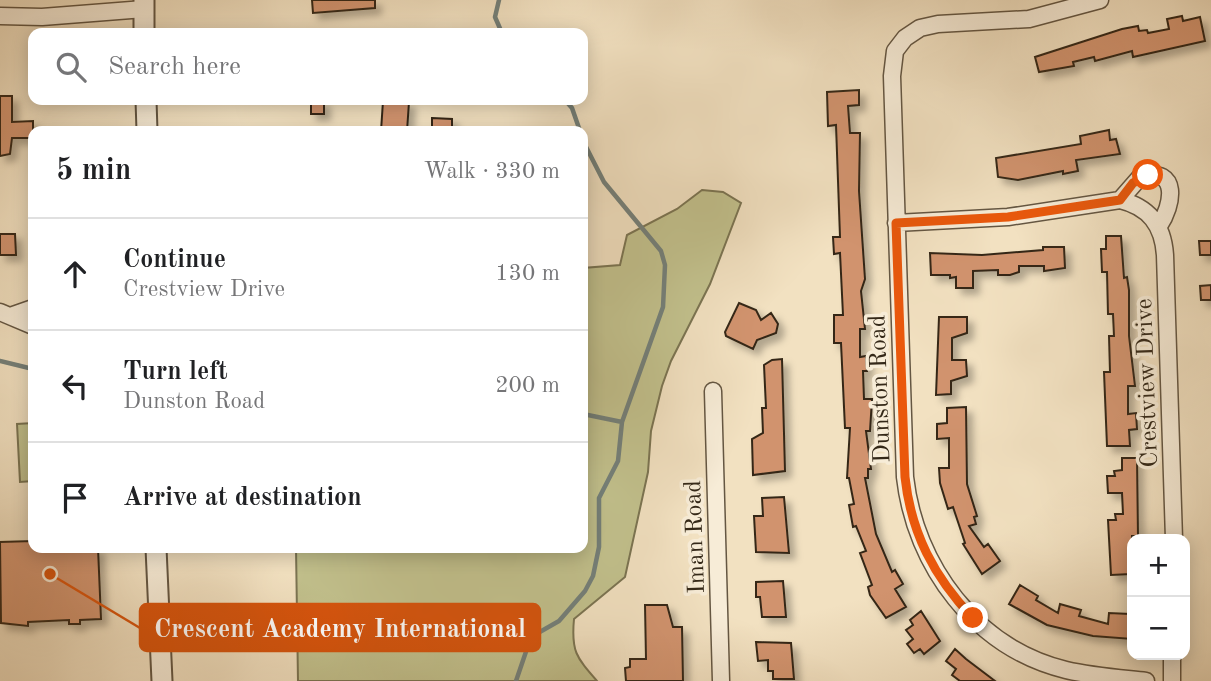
<!DOCTYPE html>
<meta charset="utf-8">
<style>
:root{--surface:#fff;--page:#f6f6f6;--text:#202124;--muted:#757577;--line:#e0e0e0}
body{margin:0;font-family:"Old Standard TT",serif;background:var(--page);color:var(--text)}
.controls{position:absolute;right:21px;bottom:21px;display:grid;overflow:hidden;border-radius:14px;box-shadow:0 4px 18px #0003}
.controls button{width:63px;height:63px;display:grid;place-items:center;padding:0;border:0;border-bottom:2px solid var(--line);background:var(--surface);color:var(--text);font:35px sans-serif}
.stop{position:absolute;width:21px;height:21px;margin:-16px;border:5px solid #ea580c;border-radius:50%;background:#fff}
.stop.end{background:#ea580c;border-color:#fff;box-shadow:0 2px 7px #0008}
.list{margin:0;padding:0;list-style:none}
h2{display:flex;justify-content:space-between;align-items:center;height:91px;margin:0;padding:0 28px;font-size:30px}
h2 small{font-size:23px;font-weight:400;color:var(--muted)}
.list li{display:grid;grid-template-columns:46px 1fr auto;gap:21px;align-items:center;box-sizing:border-box;height:112px;padding:0 28px;border-top:2px solid var(--line)}
.list b{display:block;font-size:26px;white-space:nowrap}
.list p{margin:0;font-size:23px;white-space:nowrap;color:var(--muted)}
.list em{font-size:23px;font-style:normal;color:var(--muted)}
.icon{flex:none;width:38px;height:38px;fill:none;stroke:currentColor;stroke-width:2;stroke-linecap:round;stroke-linejoin:round}
.map{position:relative;flex:none;width:1211px;height:681px;overflow:hidden}
.search{position:absolute;background:var(--surface);box-shadow:0 4px 18px #0003;left:28px;top:28px;width:560px;height:77px;display:flex;align-items:center;gap:18px;box-sizing:border-box;padding:0 24px;border-radius:14px;color:var(--muted);font-size:26px}
.panel{position:absolute;background:var(--surface);box-shadow:0 4px 18px #0003;left:28px;top:126px;width:560px;height:427px;border-radius:14px}
.map>svg:first-child{display:block}
</style>
<div class="map">
<svg width="1211" height="681" viewBox="0 0 1211 681">
<defs>
<filter id="shadow"><feDropShadow dx="6" dy="6" stdDeviation="3.5" flood-color="#0004"/></filter>
</defs>
<rect width="100%" height="100%" fill="#f2e1c1"/>
<filter id="stains"><feTurbulence type="fractalNoise" baseFrequency=".00286" numOctaves="4"/><feColorMatrix values="0 0 0 0 .2 0 0 0 0 .09 0 0 0 0 .02 0 0 0 .5 -.17"/></filter>
<radialGradient id="worn" r=".72"><stop offset=".6" stop-color="#630" stop-opacity="0"/><stop offset="1" stop-color="#630" stop-opacity=".3"/></radialGradient>
<path fill="#c2c18d" stroke="#7b7452" stroke-width="2" d="M 702,190 L 723,192 L 741,203 L 710,284 L 671,361 L 662,386 L 651,431 L 648,472 L 625,577 L 574,619 C 571,651 576,657 597,681 L 298,681 L 296,548 L 583,548 L 583,268 L 620,265 L 627,235 L 677,209 Z
M 33,423 L 33,481 L 20,482 L 17,424 Z"/>
<g fill="none" stroke-linecap="round" stroke-linejoin="round">
<path stroke="#74807a" stroke-width="4.5" d="M 499,0 L 495,17 L 502,33
M 565,100 L 572,108 L 580,131
M 0,361 L 33,369
M 583,414 L 622,422
M 516,681 L 531,637 L 559,621 L 585,591 L 593,576 L 599,547 L 599,498 L 618,461 L 622,422 L 663,307 L 665,265 L 661,251 L 604,182 L 583,141"/>
</g>
<path fill="#d1936e" stroke="#342818" stroke-width="2" filter="url(#shadow)" d="M 312,0 L 375,0 L 375,8 L 313,13 Z
M 1182,16 L 1183,21 L 1200,17 L 1205,41 L 1133,57 L 1132,51 L 1095,61 L 1094,57 L 1073,62 L 1074,66 L 1039,72 L 1035,57 L 1122,29 L 1138,26 L 1139,31 L 1147,30 L 1148,33 L 1169,29 L 1167,19 Z
M 859,90 L 859,105 L 848,106 L 850,133 L 860,133 L 859,191 L 865,279 L 861,291 L 865,329 L 860,329 L 860,357 L 866,356 L 867,371 L 863,371 L 864,399 L 872,399 L 870,431 L 866,431 L 871,469 L 868,469 L 868,478 L 865,478 L 876,534 L 892,572 L 895,570 L 903,584 L 895,589 L 906,607 L 886,618 L 870,595 L 868,587 L 872,585 L 860,553 L 866,551 L 856,526 L 853,527 L 849,505 L 854,504 L 849,478 L 847,478 L 850,428 L 845,428 L 841,343 L 834,343 L 834,315 L 843,315 L 840,253 L 834,254 L 833,237 L 840,237 L 836,125 L 828,126 L 827,92 Z
M 0,96 L 12,96 L 12,122 L 33,121 L 33,138 L 12,138 L 10,154 L 0,156 Z
M 311,101 L 324,101 L 324,114 L 311,114 Z
M 383,101 L 409,102 L 407,131 L 381,131 Z
M 432,118 L 452,119 L 452,131 L 432,131 Z
M 1109,130 L 1110,140 L 1116,139 L 1120,154 L 1076,160 L 1078,171 L 1063,174 L 1063,171 L 1018,180 L 998,177 L 996,158 L 1081,144 L 1080,136 Z
M 0,234 L 15,234 L 16,255 L 0,255 Z
M 1106,236 L 1121,236 L 1124,278 L 1127,277 L 1129,290 L 1129,336 L 1135,386 L 1128,386 L 1128,414 L 1136,413 L 1137,429 L 1129,430 L 1130,446 L 1107,446 L 1104,372 L 1110,372 L 1109,336 L 1114,336 L 1113,314 L 1108,314 L 1107,272 L 1102,272 L 1101,249 L 1106,249 Z
M 1199,241 L 1211,241 L 1211,255 L 1200,255 Z
M 1043,247 L 1064,247 L 1065,268 L 1044,271 L 1044,266 L 1019,266 L 1019,272 L 1010,275 L 998,275 L 998,270 L 973,271 L 973,288 L 956,288 L 956,277 L 950,278 L 950,275 L 931,275 L 930,253 L 982,255 L 1043,250 Z
M 1211,285 L 1211,300 L 1201,300 L 1200,286 Z
M 739,303 L 756,310 L 761,320 L 771,313 L 778,324 L 776,333 L 757,340 L 753,349 L 726,336 L 725,332 Z
M 939,317 L 967,317 L 967,333 L 952,338 L 952,360 L 966,360 L 967,376 L 951,381 L 951,394 L 936,395 Z
M 782,359 L 785,471 L 753,475 L 752,439 L 763,433 L 762,408 L 766,408 L 764,365 L 772,360 Z
M 966,407 L 967,484 L 977,516 L 974,517 L 976,524 L 969,526 L 984,547 L 988,544 L 1000,561 L 982,574 L 963,544 L 965,543 L 953,507 L 948,509 L 940,483 L 939,468 L 949,468 L 949,438 L 937,439 L 937,424 L 947,423 L 947,408 Z
M 1122,458 L 1137,458 L 1138,536 L 1132,536 L 1131,574 L 1111,575 L 1108,520 L 1116,520 L 1115,514 L 1123,514 L 1122,493 L 1108,493 L 1107,476 L 1115,476 L 1114,471 L 1122,470 Z
M 784,497 L 789,553 L 756,552 L 754,516 L 763,516 L 762,498 Z
M 33,541 L 33,548 L 98,548 L 101,619 L 80,620 L 80,624 L 69,624 L 69,620 L 28,622 L 28,626 L 1,623 L 0,542 Z
M 783,581 L 786,617 L 762,617 L 760,597 L 756,597 L 756,582 Z
M 1020,585 L 1038,596 L 1036,600 L 1058,613 L 1060,604 L 1081,610 L 1079,616 L 1108,624 L 1109,613 L 1130,614 L 1132,639 L 1093,636 L 1047,625 L 1009,604 Z
M 645,605 L 667,605 L 673,627 L 682,627 L 683,681 L 626,681 L 625,668 L 630,667 L 630,659 L 646,659 Z
M 921,611 L 940,641 L 924,654 L 920,649 L 914,653 L 907,644 L 913,639 L 906,630 L 913,625 L 910,620 Z
M 756,642 L 791,643 L 794,679 L 773,679 L 773,671 L 768,671 L 768,660 L 758,661 Z
M 955,649 L 966,659 L 995,681 L 960,681 L 952,675 L 956,669 L 946,661 Z"/>
<g fill="none" stroke-linecap="round" stroke-linejoin="round">
<g stroke="#645642" stroke-width="19">
<path id="minor" d="M 1100,0 L 1029,19 L 938,24 L 920,28 L 905,38 L 895,51 L 892,76 L 905,477 C 915,566 976,648 1066,670 C 1092,676 1119,678 1146,681
M 0,16 L 42,17 L 144,9
M 1120,200 L 1141,176 C 1180,167 1173,205 1159,226
M 896,223 L 1008,217 L 1120,200 C 1149,207 1163,225 1165,255 L 1174,539
M 0,312 L 33,326
M 13,315 L 33,308
M 713,391 L 721,681
M 1172,681 L 1172,655"/>
</g>
<g stroke="#645642" stroke-width="23">
<path id="tertiary" d="M 144,0 L 144,33
M 146,100 L 147,131
M 156,548 L 162,681"/>
</g>
<use href="#minor" stroke="#f7ecd7" stroke-width="16"/>
<use href="#tertiary" stroke="#f7ecd7" stroke-width="19"/>
</g>
<g fill="none" stroke-linecap="round" stroke-linejoin="round">
<path stroke="#ea580c" stroke-width="9" d="M 973,618 C 934,577 911,533 905,477 L 896,223 L 1008,217 L 1120,200 L 1133,183 L 1148,175"/>
</g>
<g text-anchor="middle" stroke-width="7" stroke-linejoin="round" paint-order="stroke">
<g font-size="24" fill="#342818" stroke="#f7ecd7">
<text transform="translate(1146 383) rotate(-92)" y="8">Crestview Drive</text>
<text transform="translate(879 389) rotate(-92)" y="8">Dunston Road</text>
<text transform="translate(694 537) rotate(-92)" y="8">Iman Road</text>
</g>
</g>
<path fill="none" stroke="#d6540d" stroke-width="2.5" d="M50 574L140 628"/>
<circle fill="#d6540d" stroke="#f7ecd7" stroke-width="2.5" cx="50" cy="574" r="7"/>
<rect fill="#d6540d" stroke="#d6540d" stroke-width="2.5" x="140" y="604" width="400" height="47" rx="7"/>
<g font-size="26" text-anchor="middle" font-weight="bold" fill="#fff">
<text x="340" y="637">Crescent Academy International</text>
</g>
<rect width="100%" height="100%" filter="url(#stains)"/>
<rect width="100%" height="100%" fill="url(#worn)"/>
</svg>
<div class="controls">
<button>+</button>
<button>−</button>
</div>
<div class="stop" style="left:1148px;top:175px"></div>
<div class="stop end" style="left:973px;top:618px"></div>
<div class="search"><svg class="icon" aria-label="search" viewBox="0 0 24 24"><circle cx="10" cy="10" r="6"/><path d="M15 15l6 6"/></svg>Search here</div>
<section class="panel">
<h2>5 min<small>Walk · 330 m</small></h2>
<ul class="list">
<li><svg class="icon" aria-label="ahead" viewBox="0 0 24 24"><path d="M12 20V5M6 11l6-6 6 6"/></svg><div><b>Continue</b><p>Crestview Drive</p></div><em>130 m</em></li>
<li><svg class="icon" aria-label="left" viewBox="0 0 24 24"><path d="M17 20v-9H6M10 6l-5 5 5 5"/></svg><div><b>Turn left</b><p>Dunston Road</p></div><em>200 m</em></li>
<li><svg class="icon" aria-label="arrive" viewBox="0 0 24 24"><path d="M6 21V4h12l-3 4 3 4H6"/></svg><div><b>Arrive at destination</b></div></li>
</ul>
</section>
</div>
